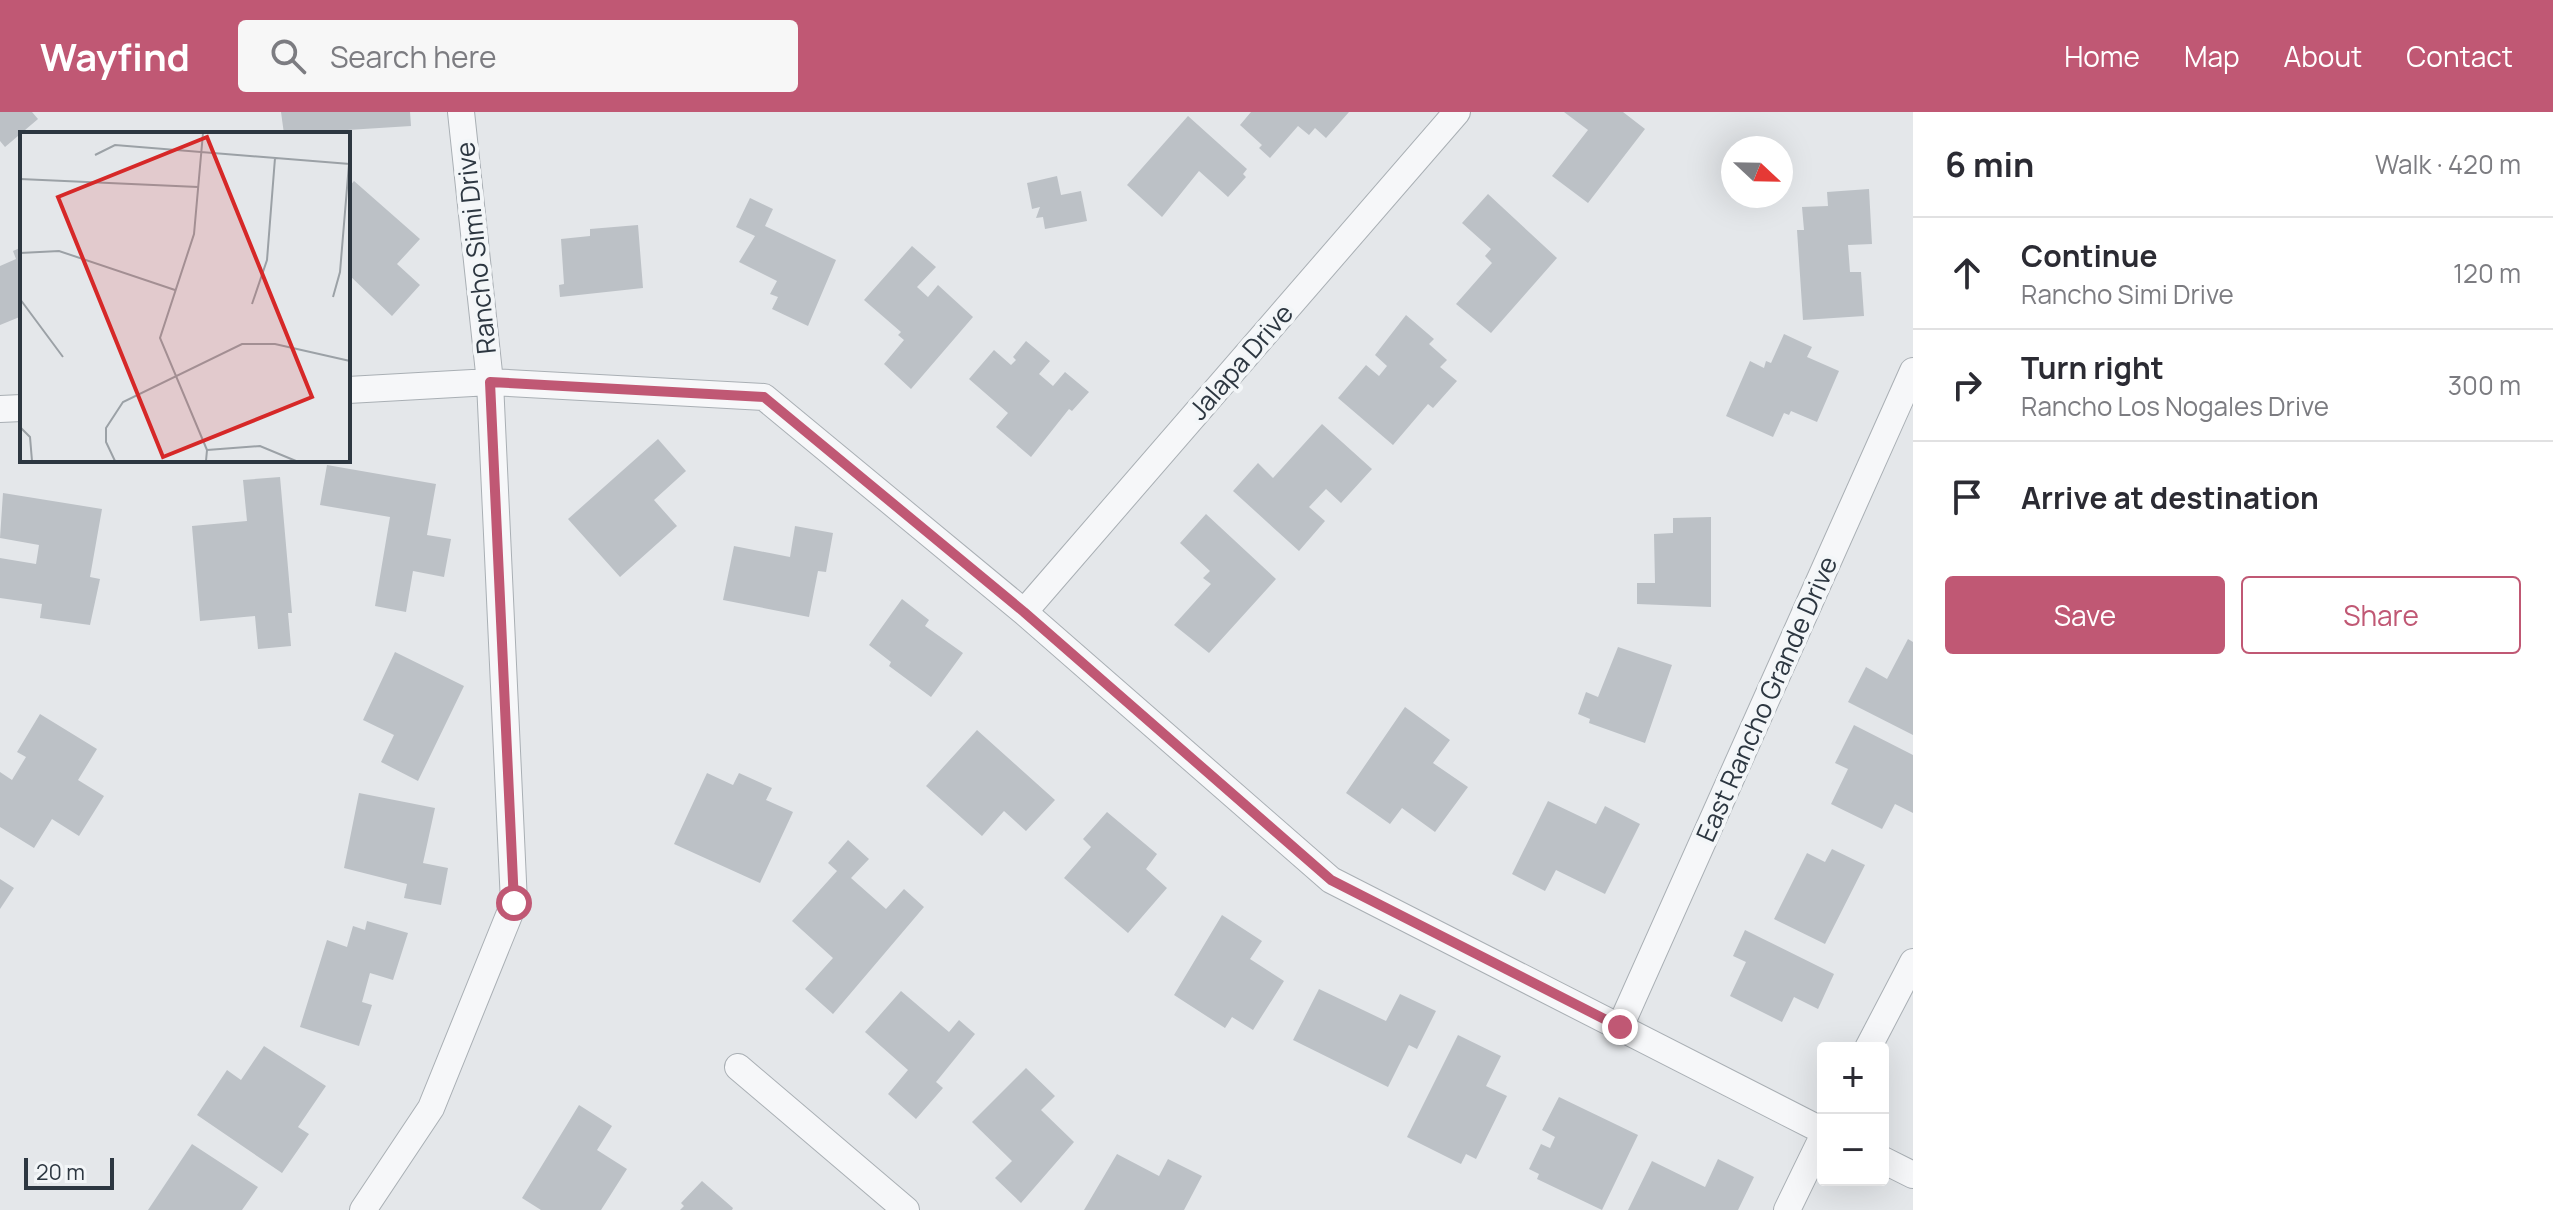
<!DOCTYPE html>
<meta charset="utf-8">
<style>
:root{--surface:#fff;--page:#f7f7f7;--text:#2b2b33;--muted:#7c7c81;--line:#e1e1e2;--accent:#c05874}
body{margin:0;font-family:Manrope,sans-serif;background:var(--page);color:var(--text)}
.controls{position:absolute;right:24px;bottom:24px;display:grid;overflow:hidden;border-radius:8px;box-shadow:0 8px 32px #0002}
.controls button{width:72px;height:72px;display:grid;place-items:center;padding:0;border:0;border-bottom:2px solid var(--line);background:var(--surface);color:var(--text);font:40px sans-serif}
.compass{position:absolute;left:1721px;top:24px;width:72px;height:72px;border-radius:50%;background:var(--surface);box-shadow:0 8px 32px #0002;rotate:112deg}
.scale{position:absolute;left:24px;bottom:20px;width:90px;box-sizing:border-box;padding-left:8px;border:4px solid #2d3741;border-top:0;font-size:22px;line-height:28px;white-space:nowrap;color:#2d3741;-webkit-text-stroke:6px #f3f6f8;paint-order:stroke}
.stop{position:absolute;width:24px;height:24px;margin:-18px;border:6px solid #c05874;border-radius:50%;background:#fff}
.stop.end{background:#c05874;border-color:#fff;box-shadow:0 2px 8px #0008}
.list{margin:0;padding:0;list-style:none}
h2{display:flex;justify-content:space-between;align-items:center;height:104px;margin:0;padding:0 32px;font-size:34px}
h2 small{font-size:26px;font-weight:400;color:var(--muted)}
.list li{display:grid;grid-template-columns:52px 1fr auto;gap:24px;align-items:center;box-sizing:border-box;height:112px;padding:0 32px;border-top:2px solid var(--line)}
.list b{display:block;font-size:30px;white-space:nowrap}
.list p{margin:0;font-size:26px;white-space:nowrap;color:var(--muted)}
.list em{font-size:26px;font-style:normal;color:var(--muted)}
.actions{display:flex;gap:16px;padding:24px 32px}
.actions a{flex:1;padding:18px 0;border:2px solid var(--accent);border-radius:8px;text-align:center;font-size:28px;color:var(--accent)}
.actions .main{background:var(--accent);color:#fff}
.icon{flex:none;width:44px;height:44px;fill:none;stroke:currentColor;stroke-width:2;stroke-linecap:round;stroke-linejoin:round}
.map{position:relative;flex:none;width:1913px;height:1098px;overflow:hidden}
header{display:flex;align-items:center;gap:48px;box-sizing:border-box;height:112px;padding:0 40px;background:var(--accent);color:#fff}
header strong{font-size:38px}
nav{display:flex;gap:44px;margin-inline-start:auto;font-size:28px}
.search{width:560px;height:72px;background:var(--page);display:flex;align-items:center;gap:20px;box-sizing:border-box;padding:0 28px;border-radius:8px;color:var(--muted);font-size:30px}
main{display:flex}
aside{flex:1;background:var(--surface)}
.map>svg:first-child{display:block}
</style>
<header>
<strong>Wayfind</strong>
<div class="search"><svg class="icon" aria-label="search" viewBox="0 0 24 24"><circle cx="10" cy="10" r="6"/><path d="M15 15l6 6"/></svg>Search here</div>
<nav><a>Home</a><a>Map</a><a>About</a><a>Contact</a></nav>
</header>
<main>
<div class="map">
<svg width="1913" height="1098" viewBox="0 0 1913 1098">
<rect width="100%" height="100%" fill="#e4e7ea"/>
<path fill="#bcc1c6" d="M 0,0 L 32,0 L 38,7 L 5,35 L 0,29 Z
M 281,0 L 410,0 L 411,14 L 284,22 Z
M 1251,0 L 1349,0 L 1326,26 L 1315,16 L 1309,23 L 1298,14 L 1270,46 L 1259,36 L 1262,33 L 1240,13 Z
M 1564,0 L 1623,0 L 1645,17 L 1588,91 L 1552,64 L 1588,18 Z
M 1188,4 L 1247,57 L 1243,62 L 1246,65 L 1228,85 L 1199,59 L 1162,105 L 1127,73 Z
M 1057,64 L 1061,83 L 1081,79 L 1087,109 L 1045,117 L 1043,105 L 1036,106 L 1040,95 L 1032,97 L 1027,71 Z
M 354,69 L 420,127 L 397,152 L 420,173 L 392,204 L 348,162 L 348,76 Z
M 1869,77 L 1872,132 L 1848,133 L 1850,160 L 1861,160 L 1864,204 L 1803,208 L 1797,118 L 1804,118 L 1802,95 L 1828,94 L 1827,80 Z
M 1488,82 L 1557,146 L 1491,221 L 1456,192 L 1492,151 L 1485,144 L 1491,137 L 1462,111 Z
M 750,86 L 773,97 L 765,114 L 836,148 L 808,214 L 772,197 L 778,185 L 770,182 L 777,169 L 739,150 L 755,124 L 736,115 Z
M 638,113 L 643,176 L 560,185 L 559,173 L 564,172 L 561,127 L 590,124 L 590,117 Z
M 912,134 L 936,155 L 917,175 L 928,185 L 938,173 L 973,205 L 911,277 L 884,252 L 904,228 L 898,223 L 901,220 L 864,188 Z
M 22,135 L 22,204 L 0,213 L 0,154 L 16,147 L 13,139 Z
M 1406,203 L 1434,227 L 1429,232 L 1447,248 L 1440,255 L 1457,269 L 1433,296 L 1428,292 L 1393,333 L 1338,286 L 1366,253 L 1379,264 L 1387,254 L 1375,243 Z
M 1784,222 L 1812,235 L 1807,245 L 1839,259 L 1817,310 L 1791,299 L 1789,303 L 1784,301 L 1773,325 L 1726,304 L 1750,249 L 1764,256 L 1766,249 L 1771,251 Z
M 1026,229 L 1050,249 L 1039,262 L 1053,274 L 1065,260 L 1089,280 L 1072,299 L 1069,297 L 1031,345 L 996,315 L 1008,301 L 969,267 L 994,238 L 1011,253 L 1016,248 L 1013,245 Z
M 1322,312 L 1372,357 L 1341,391 L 1326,377 L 1309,395 L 1325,409 L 1299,439 L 1233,379 L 1258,351 L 1273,366 Z
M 658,327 L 686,359 L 654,388 L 677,414 L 620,465 L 568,407 Z
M 327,353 L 436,372 L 427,423 L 451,427 L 444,465 L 413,459 L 406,500 L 375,494 L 390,405 L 320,393 Z
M 280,365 L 292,501 L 288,501 L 291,534 L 258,537 L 255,504 L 200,509 L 192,414 L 247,409 L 243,368 Z
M 3,381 L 102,397 L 90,465 L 100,467 L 90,513 L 40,506 L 42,492 L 0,486 L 0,446 L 36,452 L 39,433 L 0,426 Z
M 1206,402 L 1276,467 L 1209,541 L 1174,513 L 1211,472 L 1203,466 L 1210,459 L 1180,431 Z
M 1711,405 L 1711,495 L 1637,492 L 1637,471 L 1655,471 L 1654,422 L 1673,421 L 1673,406 Z
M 795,414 L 833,421 L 826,460 L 818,459 L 809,505 L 723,488 L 734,434 L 790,445 Z
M 902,487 L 929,508 L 925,514 L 963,541 L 931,585 L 889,554 L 891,550 L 869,533 Z
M 1908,527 L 1913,530 L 1913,623 L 1848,590 L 1866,555 L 1887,567 Z
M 1618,535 L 1672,553 L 1645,631 L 1589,611 L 1590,607 L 1578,602 L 1586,580 L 1598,585 Z
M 395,540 L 464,574 L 418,669 L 381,650 L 394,623 L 363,608 Z
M 1405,595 L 1450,628 L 1433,651 L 1468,675 L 1435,720 L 1402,696 L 1390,712 L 1346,681 Z
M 40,602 L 97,637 L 78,668 L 104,684 L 79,724 L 52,707 L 34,736 L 0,715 L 0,660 L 12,668 L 26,645 L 17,640 Z
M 1854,613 L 1913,643 L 1913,701 L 1895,692 L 1882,717 L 1831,692 L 1848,657 L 1835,651 Z
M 977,618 L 1055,688 L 1026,719 L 1004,699 L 982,724 L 926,674 Z
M 707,661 L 733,673 L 739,661 L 772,676 L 766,688 L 793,700 L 760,771 L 674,732 Z
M 359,681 L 435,696 L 423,751 L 448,756 L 441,793 L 404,786 L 407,772 L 344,756 Z
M 1548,689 L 1596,712 L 1605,694 L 1640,712 L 1605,782 L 1556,758 L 1545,779 L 1512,762 Z
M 1107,700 L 1157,742 L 1146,757 L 1167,776 L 1128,821 L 1064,766 L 1091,735 L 1083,727 Z
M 848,728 L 869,747 L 851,766 L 886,797 L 904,777 L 924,795 L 833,902 L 805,877 L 833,846 L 792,809 L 837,759 L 828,751 Z
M 1832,737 L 1865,753 L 1825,832 L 1774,807 L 1807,741 L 1825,750 Z
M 0,767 L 14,776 L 0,797 Z
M 1222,803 L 1262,829 L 1250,847 L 1284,869 L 1253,918 L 1232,905 L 1225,916 L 1174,883 Z
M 367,809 L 408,821 L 393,868 L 370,861 L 362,890 L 372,893 L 359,934 L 300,915 L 327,828 L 347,835 L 353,814 L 365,818 Z
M 1745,818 L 1834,862 L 1818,897 L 1794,885 L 1782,910 L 1730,884 L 1746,850 L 1733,844 Z
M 1319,877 L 1386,909 L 1400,882 L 1436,899 L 1417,937 L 1409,933 L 1388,975 L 1293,928 Z
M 901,879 L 949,920 L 959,908 L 975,922 L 936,970 L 943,976 L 916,1007 L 888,982 L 908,958 L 865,920 Z
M 1458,923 L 1501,944 L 1486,974 L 1507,984 L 1476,1047 L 1466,1042 L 1461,1052 L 1407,1025 Z
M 264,934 L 326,974 L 298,1015 L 309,1022 L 282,1061 L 197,1003 L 227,958 L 241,968 Z
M 1026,956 L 1055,984 L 1041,998 L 1074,1030 L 1021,1091 L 995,1066 L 1012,1049 L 972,1010 Z
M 1559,985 L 1638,1023 L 1602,1098 L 1537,1067 L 1539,1062 L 1529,1057 L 1541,1032 L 1550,1036 L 1555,1025 L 1542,1018 Z
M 579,993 L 612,1014 L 597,1038 L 627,1057 L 601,1098 L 541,1098 L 522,1086 Z
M 192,1032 L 258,1075 L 242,1098 L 148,1098 Z
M 1117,1042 L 1159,1064 L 1168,1047 L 1202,1064 L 1184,1098 L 1084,1098 Z
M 1718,1047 L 1754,1065 L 1738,1098 L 1628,1098 L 1652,1049 L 1705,1075 Z
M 702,1069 L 733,1096 L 732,1098 L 680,1098 L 684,1094 L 681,1091 Z"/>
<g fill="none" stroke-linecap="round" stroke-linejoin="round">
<g stroke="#a9afb4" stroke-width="28">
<path id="minor" d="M 348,278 L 490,270 L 764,285 L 1024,500 L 1331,768 L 1823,1019
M 0,297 L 22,296
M 1024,500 L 1457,0
M 1620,915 L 1913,259
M 1868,936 L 1913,850
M 738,955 L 906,1098
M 1883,1048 L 1913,1063
M 363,1098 L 431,996 L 514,791 L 490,270 L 461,0
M 1787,1098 L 1823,1024"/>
</g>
<use href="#minor" stroke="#f6f7f9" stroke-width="26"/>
</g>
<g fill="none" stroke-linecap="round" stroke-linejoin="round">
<path stroke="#c05874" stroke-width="10" d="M 514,791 L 490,270 L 764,285 L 1024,500 L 1331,768 L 1620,915"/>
</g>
<g text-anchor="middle" stroke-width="8" stroke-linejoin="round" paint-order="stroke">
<g font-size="26" fill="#2d3741" stroke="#f3f6f8">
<text transform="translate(476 136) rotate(-96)" y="9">Rancho Simi Drive</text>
<text transform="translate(1241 250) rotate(-49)" y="9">Jalapa Drive</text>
<text transform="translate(1767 587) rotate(-66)" y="9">East Rancho Grande Drive</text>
</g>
</g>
<g transform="translate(20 20)">
<rect width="330" height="330" fill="#e4e7ea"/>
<path fill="none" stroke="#9ba1a6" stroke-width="2" d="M 183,1 L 174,102 L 140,206 L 187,318 L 186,329M 75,23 L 95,13 L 330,32M 0,47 L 178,55M 0,121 L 39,119 L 155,158M 313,165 L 320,140 L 329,32M 0,167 L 43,225M 232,172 L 247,128 L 255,26M 0,295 L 10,305 L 12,329M 187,318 L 240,314 L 276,329M 95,329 L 86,310 L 86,296 L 103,270 L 222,212 L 255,212 L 330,229"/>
<path fill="#d62828" fill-opacity="0.15" stroke="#d62828" stroke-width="4" d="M 187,5 L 292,265 L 143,325 L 38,65 Z"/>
<rect width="330" height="330" fill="none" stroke="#2d3741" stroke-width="4"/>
</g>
</svg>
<div class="controls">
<button>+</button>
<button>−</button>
</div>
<svg class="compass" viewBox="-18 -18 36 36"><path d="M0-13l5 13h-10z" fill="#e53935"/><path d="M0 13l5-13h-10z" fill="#7c7c81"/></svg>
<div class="scale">20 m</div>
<div class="stop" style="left:514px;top:791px"></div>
<div class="stop end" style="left:1620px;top:915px"></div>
</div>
<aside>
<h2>6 min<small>Walk · 420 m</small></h2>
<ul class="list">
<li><svg class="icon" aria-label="ahead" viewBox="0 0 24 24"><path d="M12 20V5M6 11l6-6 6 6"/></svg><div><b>Continue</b><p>Rancho Simi Drive</p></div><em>120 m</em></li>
<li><svg class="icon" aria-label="right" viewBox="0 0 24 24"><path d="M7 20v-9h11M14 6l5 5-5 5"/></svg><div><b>Turn right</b><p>Rancho Los Nogales Drive</p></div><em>300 m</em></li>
<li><svg class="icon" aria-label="arrive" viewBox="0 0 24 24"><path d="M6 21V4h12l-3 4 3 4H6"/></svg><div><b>Arrive at destination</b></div></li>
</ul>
<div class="actions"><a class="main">Save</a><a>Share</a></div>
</aside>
</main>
